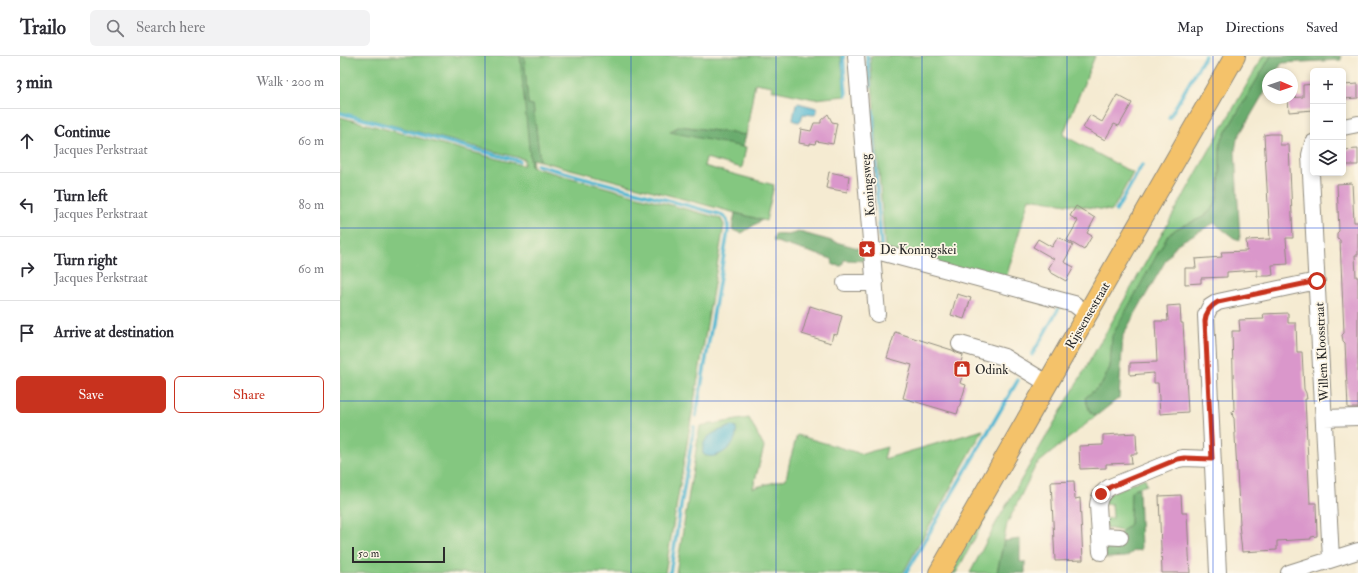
<!DOCTYPE html>
<meta charset="utf-8">
<style>
:root{--surface:#fff;--page:#f2f2f3;--text:#2b2b33;--muted:#7c7c81;--line:#e1e1e2;--accent:#c8321e}
body{margin:0;font-family:"IM FELL Double Pica",serif;background:var(--page);color:var(--text)}
.controls{position:absolute;right:12px;top:12px;display:grid;overflow:hidden;border-radius:6px;box-shadow:0 2px 6px #0003}
.controls button{width:36px;height:36px;display:grid;place-items:center;padding:0;border:0;border-bottom:1px solid var(--line);background:var(--surface);color:var(--text);font:20px sans-serif}
.compass{position:absolute;left:922px;top:12px;width:36px;height:36px;border-radius:50%;background:var(--surface);box-shadow:0 2px 6px #0003;rotate:92deg}
.scale{position:absolute;left:12px;bottom:10px;width:93px;box-sizing:border-box;padding-left:4px;border:2px solid #2b2b2b;border-top:0;font-size:11px;line-height:14px;white-space:nowrap;color:#2b2b2b;-webkit-text-stroke:3px #fcf5e5;paint-order:stroke}
.stop{position:absolute;width:12px;height:12px;margin:-9px;border:3px solid #c8321e;border-radius:50%;background:#fff}
.stop.end{background:#c8321e;border-color:#fff;box-shadow:0 1px 4px #0008}
.list{margin:0;padding:0;list-style:none}
h2{display:flex;justify-content:space-between;align-items:center;height:52px;margin:0;padding:0 16px;font-size:17px}
h2 small{font-size:13px;font-weight:400;color:var(--muted)}
.list li{display:grid;grid-template-columns:26px 1fr auto;gap:12px;align-items:center;box-sizing:border-box;height:64px;padding:0 16px;border-top:1px solid var(--line)}
.list b{display:block;font-size:15px;white-space:nowrap}
.list p{margin:0;font-size:13px;white-space:nowrap;color:var(--muted)}
.list em{font-size:13px;font-style:normal;color:var(--muted)}
.actions{display:flex;gap:8px;padding:12px 16px}
.actions a{flex:1;padding:9px 0;border:1px solid var(--accent);border-radius:6px;text-align:center;font-size:14px;color:var(--accent)}
.actions .main{background:var(--accent);color:#fff}
.icon{flex:none;width:22px;height:22px;fill:none;stroke:currentColor;stroke-width:2;stroke-linecap:round;stroke-linejoin:round}
.map{position:relative;flex:none;width:1018px;height:517px;overflow:hidden}
header{display:flex;align-items:center;gap:24px;box-sizing:border-box;height:56px;padding:0 20px;background:var(--surface);border-bottom:1px solid var(--line)}
header strong{font-size:19px}
nav{display:flex;gap:22px;margin-inline-start:auto;font-size:14px}
.search{width:280px;height:36px;background:var(--page);display:flex;align-items:center;gap:10px;box-sizing:border-box;padding:0 14px;border-radius:6px;color:var(--muted);font-size:15px}
main{display:flex}
aside{flex:1;background:var(--surface)}
.map>svg:first-child{display:block}
</style>
<header>
<strong>Trailo</strong>
<div class="search"><svg class="icon" aria-label="search" viewBox="0 0 24 24"><circle cx="10" cy="10" r="6"/><path d="M15 15l6 6"/></svg>Search here</div>
<nav><a>Map</a><a>Directions</a><a>Saved</a></nav>
</header>
<main>
<aside>
<h2>3 min<small>Walk · 200 m</small></h2>
<ul class="list">
<li><svg class="icon" aria-label="ahead" viewBox="0 0 24 24"><path d="M12 20V5M6 11l6-6 6 6"/></svg><div><b>Continue</b><p>Jacques Perkstraat</p></div><em>60 m</em></li>
<li><svg class="icon" aria-label="left" viewBox="0 0 24 24"><path d="M17 20v-9H6M10 6l-5 5 5 5"/></svg><div><b>Turn left</b><p>Jacques Perkstraat</p></div><em>80 m</em></li>
<li><svg class="icon" aria-label="right" viewBox="0 0 24 24"><path d="M7 20v-9h11M14 6l5 5-5 5"/></svg><div><b>Turn right</b><p>Jacques Perkstraat</p></div><em>60 m</em></li>
<li><svg class="icon" aria-label="arrive" viewBox="0 0 24 24"><path d="M6 21V4h12l-3 4 3 4H6"/></svg><div><b>Arrive at destination</b></div></li>
</ul>
<div class="actions"><a class="main">Save</a><a>Share</a></div>
</aside>
<div class="map">
<svg width="1018" height="517" viewBox="0 0 1018 517">
<rect width="100%" height="100%" fill="#fcf5e5"/>
<filter id="ink" filterUnits="userSpaceOnUse"><feTurbulence type="fractalNoise" baseFrequency=".025" numOctaves="2"/><feDisplacementMap in="SourceGraphic" scale="8" xChannelSelector="R" yChannelSelector="G"/><feConvolveMatrix kernelMatrix="1 2 1 2 8 2 1 2 1" color-interpolation-filters="sRGB"/></filter>
<filter id="wash" filterUnits="userSpaceOnUse"><feTurbulence type="fractalNoise" baseFrequency=".012" numOctaves="4" result="noise"/><feDisplacementMap in="SourceGraphic" scale="16" xChannelSelector="R" yChannelSelector="G"/><feGaussianBlur stdDeviation="0.9" result="paint"/><feColorMatrix in="noise" values="0 0 0 0 0 0 0 0 0 0 0 0 0 0 0 0 0 1.4 0 .05"/><feComposite in="paint" operator="in"/></filter>
<g filter="url(#wash)">
<rect width="100%" height="100%" fill="#f5ebd2"/>
<path fill="#84c780" stroke="#587956" d="M 0,0 L 181,0 L 191,111 L 375,161 L 381,163 L 384,169 L 325,517 L 0,517 L 0,61 L 181,109 L 184,109 L 184,103 L 0,56 Z
M 184,0 L 501,0 L 505,40 L 474,43 L 432,34 L 432,30 L 415,27 L 406,79 L 340,70 L 330,75 L 406,91 L 402,112 L 366,102 L 364,110 L 434,129 L 426,165 L 200,105 L 193,49 L 188,48 Z
M 530,0 L 755,0 L 723,79 L 793,117 L 772,155 L 689,142 L 665,226 L 545,193 Z
M 923,0 L 931,0 L 880,86 L 880,117 L 878,139 L 875,149 L 868,157 L 861,162 L 836,173 L 790,248 L 773,280 L 770,311 L 762,328 L 745,342 L 750,356 L 756,360 L 696,409 L 667,468 L 657,517 L 630,517 L 656,467 L 728,343 Z
M 409,362 L 424,391 L 413,432 L 446,423 L 450,404 L 457,379 L 522,398 L 547,391 L 544,403 L 643,374 L 563,517 L 336,517 L 360,370 Z
M 805,422 L 807,429 L 794,433 L 791,436 L 790,468 L 782,475 L 767,472 L 764,463 L 773,462 L 772,448 L 763,448 L 767,439 Z
M 651,440 L 652,450 L 616,517 L 607,517 Z"/>
<path fill="#6bac6e" stroke="#4b6c4c" d="M 180,0 L 184,0 L 188,48 L 193,49 L 200,105 L 192,103 L 193,111 L 191,111 Z
M 931,0 L 1001,0 L 1001,4 L 942,7 L 935,18 L 928,18 L 928,30 L 897,83 L 895,95 L 900,184 L 894,182 L 874,167 L 837,188 L 826,204 L 783,279 L 779,342 L 756,360 L 750,356 L 745,342 L 762,328 L 770,311 L 772,280 L 828,179 L 836,173 L 861,162 L 868,157 L 875,149 L 878,139 L 880,117 L 880,86 Z
M 340,70 L 406,79 L 403,91 L 330,76 Z
M 395,157 L 422,164 L 402,177 L 392,174 Z
M 459,176 L 529,195 L 530,205 L 504,204 L 502,210 L 493,209 L 492,203 L 433,185 L 435,178 L 448,179 Z
M 799,431 L 801,494 L 794,495 L 786,501 L 766,502 L 765,493 L 768,489 L 790,468 L 791,436 L 794,433 Z
M 680,483 L 680,506 L 685,506 L 685,517 L 657,517 L 664,485 Z"/>
<path fill="#54b8d2" stroke="#40727e" d="M 458,47 L 477,52 L 476,58 L 474,59 L 463,58 L 461,64 L 459,66 L 454,65 L 453,63 L 456,48 Z
M 392,370 L 396,372 C 400,388 376,407 363,398 C 360,379 378,375 392,370 Z"/>
<g fill="none" stroke-linecap="round" stroke-linejoin="round">
<path stroke="#54b8d2" stroke-width="3.5" d="M 503,0 L 506,39
M 527,0 L 530,30
M 533,55 L 536,122 L 541,189
M 0,57 L 179,105
M 829,62 L 865,0
M 197,109 L 379,158 C 388,161 388,167 388,175 L 356,360
M 776,155 L 802,109
M 692,299 L 720,250
M 330,517 L 354,371
M 566,517 L 678,324"/>
</g>
<g id="blocks">
<path fill="#da97cb" d="M 973,28 L 973,54 L 949,56 L 948,42 L 963,41 L 963,29 Z
M 1018,28 L 1018,42 L 1003,43 L 1003,29 Z
M 777,39 L 792,47 L 779,70 L 774,68 L 765,84 L 743,72 L 750,59 L 762,66 Z
M 488,58 L 492,66 L 497,67 L 493,88 L 476,85 L 475,88 L 470,87 L 470,89 L 459,87 L 461,73 L 471,75 L 474,67 L 481,67 L 481,64 Z
M 930,78 L 940,78 L 940,89 L 949,89 L 953,182 L 946,182 L 948,208 L 932,209 L 933,219 L 929,220 L 917,220 L 917,214 L 887,216 L 887,221 L 861,222 L 861,227 L 845,228 L 845,212 L 856,212 L 855,203 L 882,201 L 881,196 L 907,195 L 906,184 L 930,183 L 924,79 Z
M 1018,93 L 1018,109 L 1003,109 L 1003,94 Z
M 489,116 L 509,120 L 507,136 L 486,132 Z
M 1012,127 L 1014,166 L 1018,166 L 1018,199 L 1015,199 L 1016,221 L 1018,221 L 1018,352 L 1008,352 L 1005,287 L 1003,285 L 1002,279 L 1004,277 L 1000,184 L 997,183 L 997,177 L 999,175 L 997,128 Z
M 736,150 L 755,162 L 747,177 L 752,180 L 744,194 L 727,184 L 738,165 L 730,160 Z
M 718,181 L 733,189 L 724,206 L 734,211 L 726,225 L 710,216 L 710,214 L 708,213 L 714,203 L 693,191 L 698,183 L 712,191 Z
M 617,238 L 631,242 L 624,263 L 611,259 Z
M 840,249 L 841,267 L 843,267 L 848,356 L 820,358 L 818,327 L 814,327 L 814,317 L 790,319 L 790,307 L 817,306 L 815,265 L 828,265 L 827,250 Z
M 470,250 L 502,260 L 497,279 L 493,278 L 491,287 L 462,278 Z
M 948,257 L 948,267 L 956,267 L 957,296 L 962,296 L 964,333 L 966,337 L 967,343 L 965,343 L 970,447 L 976,447 L 977,480 L 971,481 L 971,483 L 937,485 L 937,494 L 902,496 L 899,468 L 900,468 L 894,362 L 893,361 L 892,356 L 894,354 L 892,275 L 900,275 L 899,264 L 924,263 L 923,258 Z
M 555,276 L 612,294 L 617,297 L 623,299 L 620,309 L 625,311 L 620,327 L 626,329 L 617,358 L 563,342 L 572,309 L 547,302 Z
M 796,377 L 797,398 L 791,398 L 792,407 L 766,408 L 766,412 L 740,413 L 739,390 L 763,389 L 763,379 Z
M 734,425 L 735,443 L 740,442 L 743,504 L 715,505 L 711,426 Z
M 841,439 L 842,457 L 847,457 L 850,517 L 822,517 L 819,440 Z"/>
</g>
</g>
<g filter="url(#ink)">
<use href="#blocks" fill-opacity="0" stroke="#908b7e" stroke-width="1"/>
<g fill="none" stroke-linecap="round" stroke-linejoin="round">
<g stroke="#908b7e" stroke-width="18">
<path id="minor" d="M 516,0 L 537,258
M 1003,71 L 1018,68
M 973,87 L 970,99 L 991,503
M 533,194 L 734,248 L 747,258
M 505,227 L 535,227
M 620,288 L 664,301 L 707,327
M 984,362 L 1018,361
M 761,480 L 780,481
M 761,496 L 758,449 C 759,440 763,435 770,431 L 838,403 L 844,402 L 872,403
M 878,517 L 866,259 L 870,251 L 878,246 L 977,225
M 949,517 L 1018,495"/>
</g>
<g stroke="#908b7e" stroke-width="22">
<path id="major" d="M 599,517 L 895,0"/>
</g>
<use href="#minor" stroke="#fff" stroke-width="16"/>
<use href="#major" stroke="#f4c26a" stroke-width="20"/>
</g>
</g>
<g fill="none" stroke-linecap="round" stroke-linejoin="round" filter="url(#ink)">
<path stroke="#c8321e" stroke-width="5" d="M 761,438 L 770,431 L 838,403 L 844,402 L 872,403 L 865,265 C 866,256 870,250 878,246 L 977,225"/>
</g>
<path fill="none" stroke="#1d4ed8" stroke-width="1" stroke-opacity="0.55" d="M 145,0 L 145,517M 291,0 L 291,517M 436,0 L 436,517M 582,0 L 582,517M 727,0 L 727,517M 873,0 L 873,517M 0,172 L 1018,172M 0,345 L 1018,345"/>
<defs>
<g id="sight-square" transform="scale(0.9)"><rect x="-9" y="-9" width="18" height="18" rx="4" fill="#c8321e" stroke="#fcf5e5"/><path d="M0-6L1.8-2.2L6-1.7L2.9 1.2L3.7 5.4L0 3.3L-3.7 5.4L-2.9 1.2L-6-1.7L-1.8-2.2Z" fill="#fff"/></g>
<g id="shop-square" transform="scale(0.9)"><rect x="-9" y="-9" width="18" height="18" rx="4" fill="#c8321e" stroke="#fcf5e5"/><path d="M-5-2.5h2.3a2.7 3.5 0 0 1 5.4 0H5L5.5 6h-11ZM-1.5-2.5h3a1.5 2.3 0 0 0-3 0Z" fill="#fff"/></g>
</defs>
<g fill-rule="evenodd">
<use href="#sight-square" x="527" y="193"/>
<use href="#shop-square" x="622" y="313"/>
</g>
<g text-anchor="middle" stroke-width="3.5" stroke-linejoin="round" paint-order="stroke">
<g font-size="13" fill="#2b2b2b" stroke="#fcf5e5">
<text transform="translate(527 129) rotate(-95)" y="5">Koningsweg</text>
<text transform="translate(747 259) rotate(-60)" y="5">Rijssensestraat</text>
<text transform="translate(981 296) rotate(-93)" y="5">Willem Kloosstraat</text>
</g>
<g font-size="13" fill="#2b2b2b" stroke="#fcf5e5" text-anchor="start">
<text x="540" y="198">De Koningskei</text>
<text x="635" y="318">Odink</text>
</g>
</g>
</svg>
<div class="controls">
<button>+</button>
<button>−</button>
<button><svg class="icon" aria-label="layers" viewBox="0 0 24 24"><path d="M12 4l9 5-9 5-9-5zM3 14l9 5 9-5"/></svg></button>
</div>
<svg class="compass" viewBox="-18 -18 36 36"><path d="M0-13l5 13h-10z" fill="#e53935"/><path d="M0 13l5-13h-10z" fill="#7c7c81"/></svg>
<div class="scale">50 m</div>
<div class="stop" style="left:977px;top:225px"></div>
<div class="stop end" style="left:761px;top:438px"></div>
</div>
</main>
